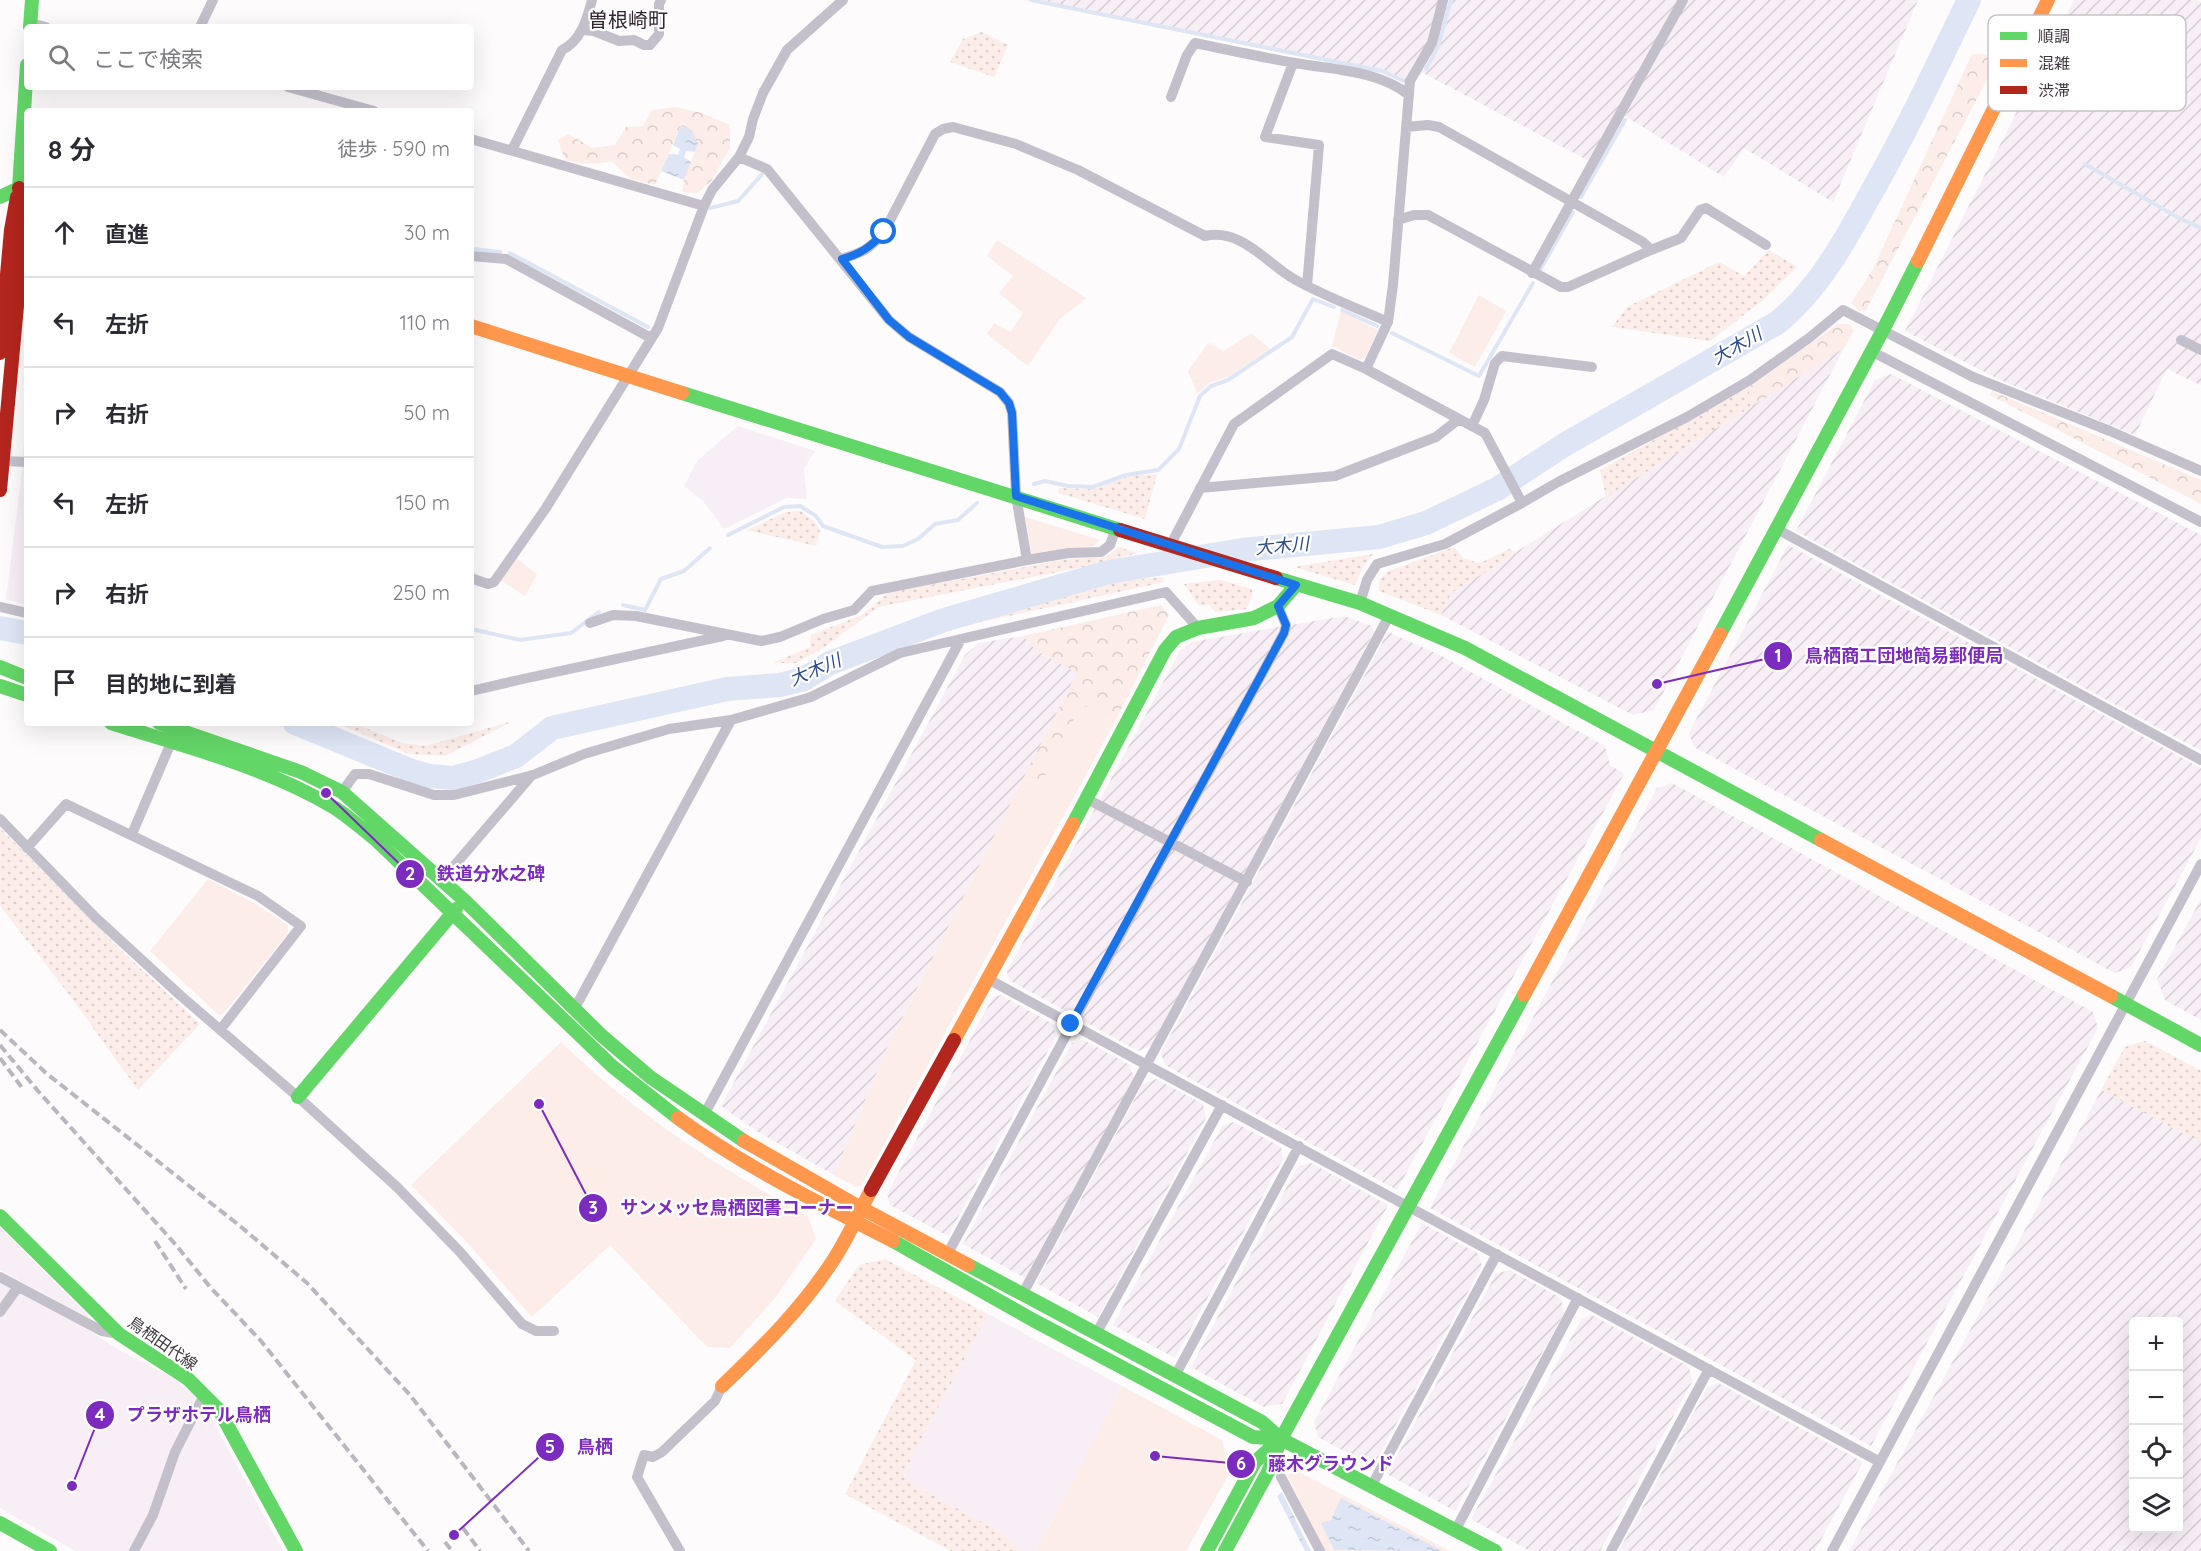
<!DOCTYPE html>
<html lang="ja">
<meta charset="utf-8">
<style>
:root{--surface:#fff;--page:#f7f7f7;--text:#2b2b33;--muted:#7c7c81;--line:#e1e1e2}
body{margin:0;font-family:Quicksand,"Noto Sans JP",sans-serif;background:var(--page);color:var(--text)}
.controls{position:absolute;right:18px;bottom:18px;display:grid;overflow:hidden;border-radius:6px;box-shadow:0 6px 24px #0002}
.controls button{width:54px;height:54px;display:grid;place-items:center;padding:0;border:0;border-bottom:2px solid var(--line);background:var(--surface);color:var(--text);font:30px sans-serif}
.stop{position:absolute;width:18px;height:18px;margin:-14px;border:4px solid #1a73e8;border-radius:50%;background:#fff}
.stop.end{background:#1a73e8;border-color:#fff;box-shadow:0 2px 6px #0008}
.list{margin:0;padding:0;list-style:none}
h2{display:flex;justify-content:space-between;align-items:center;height:78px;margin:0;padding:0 24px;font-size:26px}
h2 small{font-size:20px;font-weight:400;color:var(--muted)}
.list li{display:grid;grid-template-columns:39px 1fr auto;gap:18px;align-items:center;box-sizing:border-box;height:90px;padding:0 24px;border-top:2px solid var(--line)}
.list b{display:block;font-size:22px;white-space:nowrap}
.list em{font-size:20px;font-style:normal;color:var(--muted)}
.icon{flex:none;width:33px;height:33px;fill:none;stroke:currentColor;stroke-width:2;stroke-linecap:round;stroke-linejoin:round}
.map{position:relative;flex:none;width:2201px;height:1551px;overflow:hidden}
.search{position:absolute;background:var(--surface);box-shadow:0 6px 24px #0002;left:24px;top:24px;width:450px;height:66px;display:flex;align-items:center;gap:15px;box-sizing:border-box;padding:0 21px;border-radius:6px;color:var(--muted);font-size:22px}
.panel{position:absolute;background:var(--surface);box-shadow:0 6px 24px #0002;left:24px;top:108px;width:450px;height:618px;border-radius:6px}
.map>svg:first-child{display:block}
</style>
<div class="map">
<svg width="2201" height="1551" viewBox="0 0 2201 1551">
<defs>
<pattern id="industrial-furrows" width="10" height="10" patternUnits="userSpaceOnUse" patternTransform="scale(1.5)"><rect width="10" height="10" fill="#f8eff6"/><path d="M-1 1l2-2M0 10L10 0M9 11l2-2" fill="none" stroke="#d6ced4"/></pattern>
<pattern id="grass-dots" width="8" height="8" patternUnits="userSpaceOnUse" patternTransform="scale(1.5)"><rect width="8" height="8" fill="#fcede9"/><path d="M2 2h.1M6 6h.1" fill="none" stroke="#d9ccc9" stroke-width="1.8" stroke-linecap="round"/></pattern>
<pattern id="forest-crowns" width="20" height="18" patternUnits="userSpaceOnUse" patternTransform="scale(1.5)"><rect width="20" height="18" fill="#fcede9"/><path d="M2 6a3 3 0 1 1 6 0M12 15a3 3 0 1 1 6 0" fill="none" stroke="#d9ccc9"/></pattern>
<pattern id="water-ripples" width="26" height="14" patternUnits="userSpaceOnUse" patternTransform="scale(1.5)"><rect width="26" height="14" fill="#dee6f6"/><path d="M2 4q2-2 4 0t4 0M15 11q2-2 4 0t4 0" fill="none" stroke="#c0c6d4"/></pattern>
</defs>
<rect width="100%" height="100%" fill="#fdfbfc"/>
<path fill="#f8eff6" d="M 27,406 L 27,605 L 6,599 L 21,479 Z
M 738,426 L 815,451 L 804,469 L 807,499 L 787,498 L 724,529 L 703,501 L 684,486 L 698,460 Z
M 0,1227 L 89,1315 L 87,1317 L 0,1270 Z
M 0,1280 L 80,1324 L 117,1349 L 175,1379 L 196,1397 L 172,1451 L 150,1516 L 131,1551 L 75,1551 L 0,1508 Z
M 988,1314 L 1122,1386 L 1036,1551 L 1020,1551 L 1004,1534 L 905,1480 L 904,1472 Z
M 206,1408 L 283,1551 L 137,1551 L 179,1452 L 201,1409 Z"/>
<path fill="url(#industrial-furrows)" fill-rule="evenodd" d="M 1023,0 L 1678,0 L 1589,161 L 1423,73 L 1405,83 L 1382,73 Z
M 1688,0 L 1918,0 L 1833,202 L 1744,148 L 1724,177 L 1625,116 Z
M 2074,0 L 2196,0 L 2201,2 L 2201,383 L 2200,385 L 2167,369 L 2135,435 L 2000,380 L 1905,331 Z
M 1844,348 L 1654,710 L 1633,715 L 1441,615 L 1450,593 Z
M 1891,374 L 2201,535 L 2201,751 L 1796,531 L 1875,380 Z
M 1788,545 L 2201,768 L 2201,838 L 2131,967 L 2115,973 L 1694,747 L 1689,733 Z
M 1344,616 L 1372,626 L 1374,632 L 1151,1046 L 1138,1051 L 1009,980 L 1007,972 L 1180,651 L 1191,642 Z
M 1388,632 L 1442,656 L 1605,746 L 1610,765 L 1624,774 L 1397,1190 L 1165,1065 L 1161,1053 Z
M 1023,636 L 1036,650 L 1077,673 L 887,1048 L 834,1175 L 758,1132 L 721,1106 L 965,655 L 979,643 Z
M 1672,783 L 2093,1012 L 2098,1028 L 1871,1446 L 1430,1208 L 1657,788 Z
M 2201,899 L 2201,1020 L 2165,1000 L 2157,979 Z
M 1001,995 L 1053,1024 L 1056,1036 L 948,1236 L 890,1205 L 887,1194 L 993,997 Z
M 1084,1040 L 1130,1065 L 1134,1078 L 1025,1278 L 963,1244 L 1072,1043 Z
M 2145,1041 L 2201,1071 L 2201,1551 L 1849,1551 L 2125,1047 ZM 2134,1322 L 2178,1322 L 2178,1528 L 2134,1528 Z
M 1156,1079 L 1203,1104 L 1206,1118 L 1098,1317 L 1036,1283 L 1143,1084 Z
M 1234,1122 L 1281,1147 L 1283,1159 L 1175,1358 L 1113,1325 L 1223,1125 Z
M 1311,1163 L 1388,1205 L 1282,1404 L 1264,1407 L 1191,1367 L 1298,1166 Z
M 1422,1223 L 1479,1254 L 1482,1266 L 1373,1467 L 1318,1437 L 1314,1422 Z
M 1509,1270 L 1561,1298 L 1564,1313 L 1455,1511 L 1387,1474 L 1496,1274 Z
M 1592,1315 L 1689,1367 L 1692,1382 L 1600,1551 L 1530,1551 L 1471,1519 L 1581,1320 Z
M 1718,1383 L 1863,1462 L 1815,1551 L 1619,1551 L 1707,1388 Z"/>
<path fill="url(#grass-dots)" d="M 982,32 L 1008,45 L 994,77 L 950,62 L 963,39 Z
M 1769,250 L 1797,267 L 1763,300 L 1710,341 L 1612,327 L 1627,307 L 1719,262 L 1744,276 Z
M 1749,387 L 1749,398 L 1757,403 L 1606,497 L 1600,470 Z
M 1157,474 L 1145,519 L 1058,493 L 1059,488 L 1093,489 L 1128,476 Z
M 801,511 L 814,521 L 820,530 L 816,546 L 747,530 L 786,512 Z
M 1119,547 L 1137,553 L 1104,563 L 878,607 L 825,647 L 796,663 L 773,663 L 810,647 L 811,635 L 862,615 L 888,593 L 1067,559 L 1106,557 Z
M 1454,547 L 1464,559 L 1480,563 L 1509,549 L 1517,553 L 1451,593 L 1441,615 L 1379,591 L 1379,580 L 1389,571 Z
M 1373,554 L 1363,567 L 1355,585 L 1294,567 Z
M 1162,577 L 1164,582 L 954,628 L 1119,581 Z
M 1220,580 L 1252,589 L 1252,597 L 1246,609 L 1215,612 L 1209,605 L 1199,606 L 1184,584 Z
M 513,721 L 445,756 L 409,754 L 337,723 L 354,723 L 402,743 L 426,746 Z
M 0,828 L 125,954 L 200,1024 L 138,1090 L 68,993 L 0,906 Z
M 2145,1041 L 2201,1071 L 2201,1143 L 2101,1090 L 2125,1047 Z
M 885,1259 L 988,1314 L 904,1472 L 905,1480 L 1004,1534 L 1020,1551 L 951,1551 L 845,1494 L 916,1360 L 835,1301 L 859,1265 Z"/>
<path fill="url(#forest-crowns)" d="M 1972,54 L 1984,54 L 1993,58 L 1993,68 L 1866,310 L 1859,311 L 1851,303 L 1873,269 Z
M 676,107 L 702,113 L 730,125 L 730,148 L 712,180 L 698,193 L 682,192 L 684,180 L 698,144 L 681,125 L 655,185 L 631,179 L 612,162 L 584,164 L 565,160 L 558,140 L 569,134 L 592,148 L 615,145 L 626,127 L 643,126 L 652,110 Z
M 1838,324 L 1850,324 L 1854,331 L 1844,348 L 1757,403 L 1749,398 L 1749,387 Z
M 1992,391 L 2201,480 L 2201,504 L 1990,395 Z
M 1161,605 L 1169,615 L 1113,725 L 1092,705 L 1080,709 L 1043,780 L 1023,779 L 1077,673 L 1036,650 L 1023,636 Z"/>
<path fill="#fcede9" d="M 997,240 L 1086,298 L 1060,319 L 1028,366 L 987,334 L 994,323 L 1010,332 L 1023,313 L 999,293 L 1013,276 L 987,256 Z
M 1479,295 L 1506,311 L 1475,367 L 1449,353 Z
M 1341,311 L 1378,330 L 1365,358 L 1358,359 L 1332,346 Z
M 1251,333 L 1270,349 L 1228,377 L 1209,383 L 1197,394 L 1188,371 L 1208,343 L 1224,351 Z
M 1025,517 L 1100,540 L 1093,546 L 1032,555 Z
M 516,558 L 537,574 L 525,596 L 500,580 Z
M 1092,705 L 1113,725 L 862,1185 L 856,1187 L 834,1175 L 887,1048 L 1023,779 L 1043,780 L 1079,709 Z
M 208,879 L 254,903 L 288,925 L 288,933 L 224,1013 L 219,1015 L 150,951 Z
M 561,1042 C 634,1113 719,1168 808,1216 L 816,1239 L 775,1298 L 730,1348 L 707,1347 L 610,1245 L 532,1317 L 465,1240 L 411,1185 Z
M 1122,1386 L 1222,1440 L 1230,1472 L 1186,1551 L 1036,1551 Z
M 1297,1471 L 1450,1551 L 1324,1551 L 1287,1475 Z"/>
<path fill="url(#water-ripples)" d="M 681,125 L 692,130 L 698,144 L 695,152 L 686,151 L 684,157 L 691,162 L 684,180 L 661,171 L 669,154 L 678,155 L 680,149 L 673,145 Z
M 1282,1492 L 1311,1551 L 1305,1551 L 1277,1496 Z
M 1341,1498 L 1443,1551 L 1334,1550 L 1321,1523 L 1331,1520 Z"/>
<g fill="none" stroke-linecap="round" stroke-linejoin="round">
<path stroke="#dee6f6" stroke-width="4" d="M 1031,0 L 1382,71 L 1402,80
M 1426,69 L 1438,47 L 1451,0
M 2085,164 L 2179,218 L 2201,228
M 1581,197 L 1625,120
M 710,208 L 738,201 L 763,173
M 474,249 L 500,252
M 510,253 L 648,327
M 1540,270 L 1573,212
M 1342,310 L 1377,326
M 1392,333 L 1479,376 L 1533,283
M 1034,484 L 1045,481 L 1068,486 L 1093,487 L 1126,475 L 1158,470 L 1179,449 L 1200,396 L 1211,386 L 1228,380 L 1292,337 L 1313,299 L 1334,307
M 728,535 L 784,507 L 800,506 L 816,516 L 823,526 L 882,547 L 903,546 L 918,539 L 935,524 L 958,520 L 977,503
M 623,605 L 645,610 L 661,579 L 684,571 L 710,548
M 471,629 L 520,640 L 571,633 L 599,612"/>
<path stroke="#dee6f6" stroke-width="24" d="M 0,628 L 27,633
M 295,723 L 412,771 L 430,776 L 453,778 L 478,771 L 516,756 L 552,728 L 727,689 L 780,685 L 804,679 L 830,663 L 944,620 L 1109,572 L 1242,550 L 1379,537 L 1426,523 L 1497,489 L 1564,445 L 1777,323 C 1818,290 1845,241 1870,195 C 1906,132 1937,66 1969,0"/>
<path stroke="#c3c0cc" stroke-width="10" d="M 30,23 L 46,27
M 200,27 L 213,0
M 583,30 L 594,31 L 619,41 L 634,40 L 644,45 L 650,45 L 659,34 L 659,4 L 661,0
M 1293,63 L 1265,137 L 1319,145 L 1307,286
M 288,87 L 374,111
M 1171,97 L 1187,55 L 1195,43 C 1228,50 1261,57 1295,63 C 1333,70 1378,70 1409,95
M 471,139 L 704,206
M 512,150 L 562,50 C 581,41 587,19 592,0
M 739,157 L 767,169 L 889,320 L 909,337 L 1000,392 L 1009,403 L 1012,413 L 1016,496 L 1027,560 L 1069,553 L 1101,552 L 1110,545 L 1116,528
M 1398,220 L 1414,215 L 1428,215 L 1561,287 L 1568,287 L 1651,250 L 1643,242 L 1439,127 L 1428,125 L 1406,127
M 1651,250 L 1681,238 L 1700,210 L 1706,208 L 1766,245
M 471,256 L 506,259 L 651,338
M 841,259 C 862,253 870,249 884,232 L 935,134 L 943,129 L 953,127 L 1016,144 L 1078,170 L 1205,236 C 1242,228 1266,263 1294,279 C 1324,296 1357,308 1388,322
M 1532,273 L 1683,0
M 2181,340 L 2201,350
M 1871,351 L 2201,522
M 1366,369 L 1388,322 L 1393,285 L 1410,81 L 1432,43 L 1443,0
M 1472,426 L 1484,400 L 1495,363 L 1502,356 L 1592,367
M 4,461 L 27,462
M 1200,488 L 1335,476 L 1436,437 L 1459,419
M 1775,528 L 2201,760
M 1170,546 L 1234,424 L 1332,354 L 1366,369 L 1485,433 L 1522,503
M 471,578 L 488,584 L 494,582 L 546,508 L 658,328 L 704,206 L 712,190 L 739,157 L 749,137 L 753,119 L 763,93 L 787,50 L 843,0
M 1360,603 L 1367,580 L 1377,564 L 1445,544 L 1522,503 L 1558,482 L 1687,417 L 1750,380 L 1809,338 L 1843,310 L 1973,377 L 2110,431 L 2201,471
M 0,607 L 27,613
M 590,623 L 613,615 L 636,616 L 761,641 L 780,637 L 823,619 L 854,610 L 872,591 L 1027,560
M 471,691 L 523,679 L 723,636
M 342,792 L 355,774 L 369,774 L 434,795 L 454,795 L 533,775 L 584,754 L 669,729 L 731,720 L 811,697 L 900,653 L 1166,592 L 1198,628
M 1087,799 L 1247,882
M 0,819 L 95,917 L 181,996 L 298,1097 L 397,1187 L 460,1252 L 522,1324 L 536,1331 L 554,1331
M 132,834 L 173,738
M 27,848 L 66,804 L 258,896 L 301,926 L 220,1030
M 442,880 L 532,775
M 988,979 L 1880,1462
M 575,1008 L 731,720
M 704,1115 L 961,639
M 948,1253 L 1284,633 L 1286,625 L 1278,606
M 0,1277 L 102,1331 L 119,1334
M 1022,1295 L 1389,616
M 0,1312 L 18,1287
M 1096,1334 L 1222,1105
M 1175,1376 L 1299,1146
M 1281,1477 L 1320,1551
M 1371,1487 L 1497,1254
M 1455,1531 L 1578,1298
M 134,1551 L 153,1515 L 175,1452 L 204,1395
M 680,1551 L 637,1477 L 644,1455 L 653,1457 L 662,1452 L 715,1401 L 722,1386
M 1611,1551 L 1709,1369
M 1832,1551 L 2201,864"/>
<path stroke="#63d668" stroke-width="14" d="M 30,27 L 32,0
M 0,197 L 19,188 L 27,65
M 682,393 L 1120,530
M 1276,578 L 1360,603 L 1465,648 L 1821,840
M 1720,634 L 1883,330 L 1918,261
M 0,667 L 27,678
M 0,686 L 27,695
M 111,723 C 186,747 267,767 335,808 C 349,817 362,829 375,839 L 613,1067 L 678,1118
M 159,723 L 301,772 L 342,792 L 464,900 L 601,1035 L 650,1077 L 744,1141
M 1073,824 L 1165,650 L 1176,637 L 1198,628 L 1254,618 L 1278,606 L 1296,585
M 2111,996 L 2201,1045
M 298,1097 L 456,909
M 0,1216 L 119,1334 L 188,1379 L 219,1410 L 296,1551
M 893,1241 L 1033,1320 L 1253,1437 L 1281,1439
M 968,1265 L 1262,1422 L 1281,1439 L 1495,1551
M 0,1523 L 50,1551
M 1207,1551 L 1255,1462 L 1278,1441
M 1225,1551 L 1268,1472 L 1281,1439 L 1524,995"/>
<path stroke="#ff974d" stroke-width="14" d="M 1918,261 L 2048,0
M 471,326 L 682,393
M 1821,840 L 2111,996
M 1524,995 L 1720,634
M 954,1040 L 1073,824
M 678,1118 C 745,1167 819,1203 893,1241
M 744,1141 L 863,1209 L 968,1265
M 722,1386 C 763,1347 803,1307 834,1259 C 848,1237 859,1213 871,1190"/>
<path stroke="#b3261e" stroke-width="14" d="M 0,353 L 11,230 L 17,197
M 0,490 L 25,219 L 19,188
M 1120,530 L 1276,578
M 871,1190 L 954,1040"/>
<path stroke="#bab6bf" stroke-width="4" stroke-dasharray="9 4.5" stroke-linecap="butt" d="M 0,1030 L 46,1073 L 240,1226 L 307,1283 L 410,1395 L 529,1551
M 0,1045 L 38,1091 L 176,1245 L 211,1288 L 261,1341 L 428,1551
M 0,1058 L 23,1089
M 155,1241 L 186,1289
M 463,1528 L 480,1551
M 445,1542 L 452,1551"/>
</g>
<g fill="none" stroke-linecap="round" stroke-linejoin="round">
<path stroke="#1a73e8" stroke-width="8" d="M 884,232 C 871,247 860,254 842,259 L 889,320 L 909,337 L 1000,392 L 1009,403 L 1012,413 L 1016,496 L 1296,585 L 1278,606 L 1286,625 L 1284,633 L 1071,1024"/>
</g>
<g text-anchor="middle" stroke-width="4.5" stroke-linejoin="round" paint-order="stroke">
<g font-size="16" fill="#40393f" stroke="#fff">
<text transform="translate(163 1343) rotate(35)" y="6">鳥栖田代線</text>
</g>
<g font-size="18" font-style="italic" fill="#2b498b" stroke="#fff">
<text transform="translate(1737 346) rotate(-30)" y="6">大木川</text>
<text transform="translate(1282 546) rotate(-5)" y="6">大木川</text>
<text transform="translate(815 670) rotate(-23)" y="6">大木川</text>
</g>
<g font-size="20" fill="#322430" stroke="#fff">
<text x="628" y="27">曽根崎町</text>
</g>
</g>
<rect x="1988" y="15" width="198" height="96" rx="9" fill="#fff" stroke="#c6c4c5" stroke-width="1.5"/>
<rect x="2000" y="32" width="27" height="8" fill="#63d668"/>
<rect x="2000" y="59" width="27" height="8" fill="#ff974d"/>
<rect x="2000" y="86" width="27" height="8" fill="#b3261e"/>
<g font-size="16" fill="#40393f">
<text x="2038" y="42">順調</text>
<text x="2038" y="69">混雑</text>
<text x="2038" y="96">渋滞</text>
</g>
<path fill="none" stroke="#7b2cbf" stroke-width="2" d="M1657 684L1778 656M326 793L410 874M539 1104L593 1208M72 1486L100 1415M454 1535L550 1447M1155 1456L1241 1464"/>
<g fill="#7b2cbf" stroke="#fff" stroke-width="2">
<circle cx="1657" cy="684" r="6"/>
<circle cx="326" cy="793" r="6"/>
<circle cx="539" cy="1104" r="6"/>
<circle cx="72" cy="1486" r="6"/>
<circle cx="454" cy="1535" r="6"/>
<circle cx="1155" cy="1456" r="6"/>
<circle cx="1778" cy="656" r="15"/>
<circle cx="410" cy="874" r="15"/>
<circle cx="593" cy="1208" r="15"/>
<circle cx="100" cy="1415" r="15"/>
<circle cx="550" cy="1447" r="15"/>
<circle cx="1241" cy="1464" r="15"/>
</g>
<g font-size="18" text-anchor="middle" font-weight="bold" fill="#fff">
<text x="1778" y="662">1</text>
<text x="410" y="880">2</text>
<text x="593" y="1214">3</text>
<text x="100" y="1421">4</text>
<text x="550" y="1453">5</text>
<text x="1241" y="1470">6</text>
</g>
<g font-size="18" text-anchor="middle" font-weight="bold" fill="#7b2cbf" stroke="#fff" stroke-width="4.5" stroke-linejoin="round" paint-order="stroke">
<text x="1904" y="662">鳥栖商工団地簡易郵便局</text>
<text x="491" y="880">鉄道分水之碑</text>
<text x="737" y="1214">サンメッセ鳥栖図書コーナー</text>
<text x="199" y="1421">プラザホテル鳥栖</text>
<text x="595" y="1453">鳥栖</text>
<text x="1331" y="1470">藤木グラウンド</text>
</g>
</svg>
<div class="controls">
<button>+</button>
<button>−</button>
<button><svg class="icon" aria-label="locate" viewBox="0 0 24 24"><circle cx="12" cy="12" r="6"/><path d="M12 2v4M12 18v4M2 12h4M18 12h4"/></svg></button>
<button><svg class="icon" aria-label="layers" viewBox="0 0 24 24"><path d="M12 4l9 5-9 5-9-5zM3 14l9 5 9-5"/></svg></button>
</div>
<div class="stop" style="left:884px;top:232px"></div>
<div class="stop end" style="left:1071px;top:1024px"></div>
<div class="search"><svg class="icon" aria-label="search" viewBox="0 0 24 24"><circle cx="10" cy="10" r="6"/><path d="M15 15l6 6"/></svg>ここで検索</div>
<section class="panel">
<h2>8 分<small>徒歩 · 590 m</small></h2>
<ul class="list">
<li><svg class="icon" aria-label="ahead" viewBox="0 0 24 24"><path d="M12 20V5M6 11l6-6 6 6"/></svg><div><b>直進</b></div><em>30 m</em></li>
<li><svg class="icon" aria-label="left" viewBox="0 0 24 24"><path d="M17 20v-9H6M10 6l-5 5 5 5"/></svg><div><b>左折</b></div><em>110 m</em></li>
<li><svg class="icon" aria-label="right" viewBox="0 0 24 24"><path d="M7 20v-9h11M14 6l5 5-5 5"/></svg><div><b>右折</b></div><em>50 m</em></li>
<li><svg class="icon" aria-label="left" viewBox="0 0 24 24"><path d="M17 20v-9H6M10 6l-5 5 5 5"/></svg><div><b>左折</b></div><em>150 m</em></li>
<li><svg class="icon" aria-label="right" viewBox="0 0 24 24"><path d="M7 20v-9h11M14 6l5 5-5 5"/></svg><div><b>右折</b></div><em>250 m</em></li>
<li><svg class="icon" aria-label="arrive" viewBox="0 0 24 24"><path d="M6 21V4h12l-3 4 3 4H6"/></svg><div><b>目的地に到着</b></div></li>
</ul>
</section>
</div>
